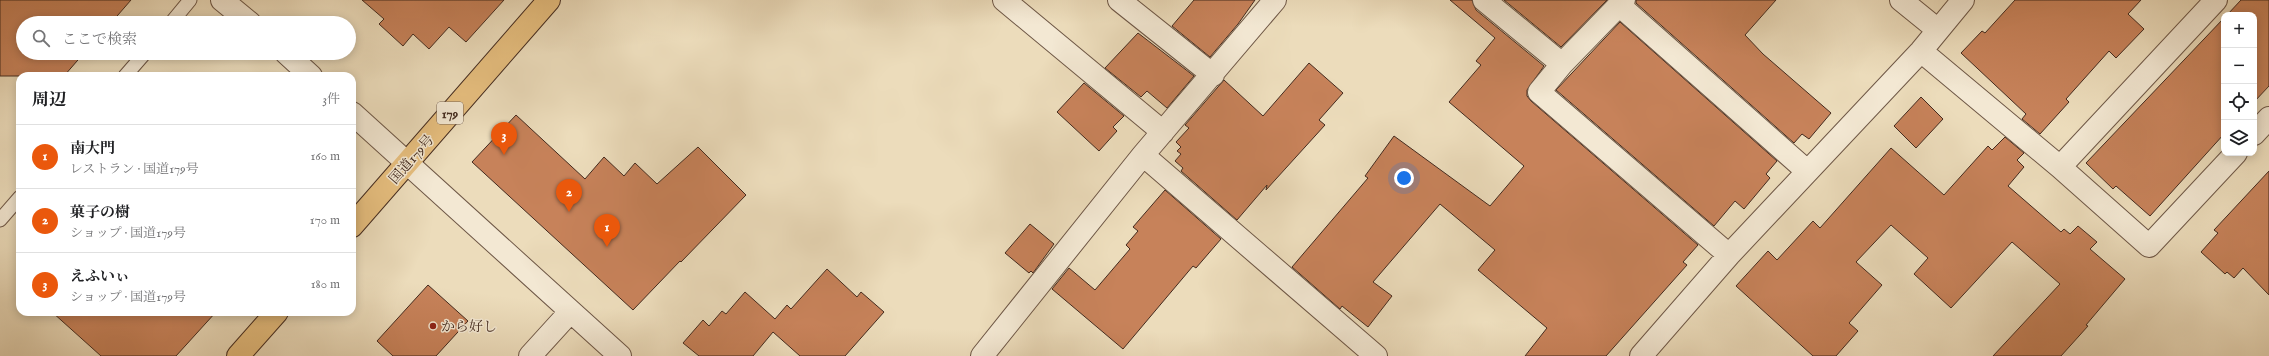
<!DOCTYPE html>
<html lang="ja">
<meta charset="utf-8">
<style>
:root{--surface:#fff;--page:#f6f6f6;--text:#202124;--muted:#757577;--line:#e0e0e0;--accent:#ea580c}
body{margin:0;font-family:"IM FELL English","Noto Serif JP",serif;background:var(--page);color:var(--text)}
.controls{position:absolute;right:12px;top:12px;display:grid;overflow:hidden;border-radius:8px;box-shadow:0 2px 10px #0003}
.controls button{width:36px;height:36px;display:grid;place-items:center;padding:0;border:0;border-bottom:1px solid var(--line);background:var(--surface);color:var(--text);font:20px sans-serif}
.you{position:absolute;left:1404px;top:178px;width:14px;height:14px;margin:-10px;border:3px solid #fff;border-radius:50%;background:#1a73e8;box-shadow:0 0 0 6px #1a73e833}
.badge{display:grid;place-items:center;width:26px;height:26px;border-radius:50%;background:var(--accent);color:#fff;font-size:13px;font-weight:700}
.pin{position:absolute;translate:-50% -33px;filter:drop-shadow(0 1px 2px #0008)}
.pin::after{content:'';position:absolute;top:21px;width:14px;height:12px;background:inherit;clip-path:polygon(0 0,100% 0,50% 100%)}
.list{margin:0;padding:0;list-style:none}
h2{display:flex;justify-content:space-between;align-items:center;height:52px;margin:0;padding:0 16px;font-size:17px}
h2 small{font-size:13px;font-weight:400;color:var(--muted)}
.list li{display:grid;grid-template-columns:26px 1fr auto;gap:12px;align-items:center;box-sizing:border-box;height:64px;padding:0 16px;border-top:1px solid var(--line)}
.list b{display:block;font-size:15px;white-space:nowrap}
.list p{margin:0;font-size:13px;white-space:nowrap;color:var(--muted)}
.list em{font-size:13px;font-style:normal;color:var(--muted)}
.icon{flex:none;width:22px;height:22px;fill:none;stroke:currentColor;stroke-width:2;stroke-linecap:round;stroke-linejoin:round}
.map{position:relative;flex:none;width:2269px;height:356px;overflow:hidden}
.search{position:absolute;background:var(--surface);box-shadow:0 2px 10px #0003;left:16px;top:16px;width:340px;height:44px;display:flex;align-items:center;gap:10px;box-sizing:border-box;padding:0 14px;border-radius:22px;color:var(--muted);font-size:15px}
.panel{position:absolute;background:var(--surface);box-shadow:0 2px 10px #0003;left:16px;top:72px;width:340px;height:244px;border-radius:12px}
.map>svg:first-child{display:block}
</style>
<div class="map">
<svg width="2269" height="356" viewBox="0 0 2269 356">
<rect width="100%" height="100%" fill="#ecdcbb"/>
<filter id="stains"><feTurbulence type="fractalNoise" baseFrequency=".005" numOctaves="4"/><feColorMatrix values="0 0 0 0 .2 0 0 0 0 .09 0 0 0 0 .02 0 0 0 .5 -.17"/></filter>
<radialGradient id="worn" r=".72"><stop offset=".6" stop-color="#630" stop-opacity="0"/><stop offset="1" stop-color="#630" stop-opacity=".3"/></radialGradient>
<path fill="#c7825a" stroke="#442b1f" d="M 0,0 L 131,0 L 111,23 L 23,23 L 23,53 L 84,53 L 64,76 L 0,76 Z
M 362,0 L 504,0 L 466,42 L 449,27 L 429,49 L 413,34 L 403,46 L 379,24 L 384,19 Z
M 1194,0 L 1255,0 L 1238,24 L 1210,57 L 1172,26 Z
M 1450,0 L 1472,0 L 1476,10 L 1544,66 L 1527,90 L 1527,96 L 1531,101 L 1698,245 L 1683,262 L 1687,265 L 1606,356 L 1525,356 L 1547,328 L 1478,270 L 1495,250 L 1440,204 L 1373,282 L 1392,296 L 1368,327 L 1342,306 L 1340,309 L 1292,267 L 1368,178 L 1365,176 L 1394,136 L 1490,206 L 1524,166 L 1449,102 L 1481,65 L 1476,61 L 1495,38 Z
M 1504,0 L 1607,0 L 1561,47 Z
M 1636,0 L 1776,0 L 1745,35 L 1763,54 L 1831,113 L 1809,139 L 1802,134 L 1794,143 L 1636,3 Z
M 2015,0 L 2141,0 L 2128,14 L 2144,29 L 2116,58 L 2109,51 L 2066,99 L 2069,102 L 2040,134 L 2022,119 L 2026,114 L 1961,53 L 1982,31 L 1985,33 Z
M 2241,0 L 2269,0 L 2269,86 L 2254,102 L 2254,15 L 2227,15 Z
M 2224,18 L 2224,134 L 2150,216 L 2116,186 L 2113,189 L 2086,163 Z
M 1620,22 L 1777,161 L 1766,174 L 1770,178 L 1744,209 L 1735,201 L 1714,226 L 1556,90 Z
M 1138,33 L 1194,76 L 1167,108 L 1147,91 L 1141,97 L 1105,68 Z
M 1309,63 L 1343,93 L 1319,120 L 1325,125 L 1266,190 L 1267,185 L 1237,220 L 1181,171 L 1183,168 L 1175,161 L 1181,154 L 1177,151 L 1181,147 L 1176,142 L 1189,128 L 1185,125 L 1224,80 L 1263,116 Z
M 1084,83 L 1124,116 L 1113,127 L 1117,131 L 1099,151 L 1057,112 Z
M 1921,97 L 1943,119 L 1916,148 L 1894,126 Z
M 516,115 L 585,179 L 604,157 L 624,176 L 635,163 L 657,184 L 698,147 L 746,195 L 681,262 L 680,261 L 633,310 L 472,162 Z
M 2005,137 L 2024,153 L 2017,160 L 2024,167 L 2008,186 L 2061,232 L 2064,229 L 2070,234 L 2078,226 L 2097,242 L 2090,249 L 2125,279 L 2086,325 L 2088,326 L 2061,356 L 1993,356 L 2060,284 L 2012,242 L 1951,308 L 1914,274 L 1928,258 L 1891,225 L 1856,262 L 1882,285 L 1849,323 L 1858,331 L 1836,356 L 1813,356 L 1736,286 L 1768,251 L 1777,260 L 1813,221 L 1820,228 L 1891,148 L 1944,195 L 1988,146 L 1992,150 Z
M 2269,171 L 2269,295 L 2243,268 L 2234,278 L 2227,272 L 2225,274 L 2201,252 L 2218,233 L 2214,230 Z
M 1165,190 L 1221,239 L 1196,268 L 1193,266 L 1123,349 L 1052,289 L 1069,268 L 1095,290 L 1130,249 L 1126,245 L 1138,231 L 1133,227 Z
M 1030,224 L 1054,244 L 1033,273 L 1031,271 L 1029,273 L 1005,253 Z
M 827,269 L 857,297 L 861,292 L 884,312 L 845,356 L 800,356 L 773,332 L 753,356 L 699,356 L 683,343 L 703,320 L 709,326 L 722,311 L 726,314 L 745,292 L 775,319 L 787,305 L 791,309 Z
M 428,285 L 468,321 L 436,356 L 393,356 L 377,341 Z
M 52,312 L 216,312 L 176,356 L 101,356 Z"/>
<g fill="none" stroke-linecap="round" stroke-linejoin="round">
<g stroke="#6e5746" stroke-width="15">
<path id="service" d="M 171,23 L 190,0
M 125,76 L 145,53
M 0,220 L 20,197"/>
</g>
<g stroke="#6e5746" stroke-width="24">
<path id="minor" d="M 222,0 L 250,23
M 1004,0 L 1163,132
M 1119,0 L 1213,75
M 1484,0 L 1562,64
M 1624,0 L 1562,64 L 1539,92 L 1729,255
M 1901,0 L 1938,30
M 1619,5 L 1807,171
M 1921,51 L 2060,167 L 2149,246 L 2236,153
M 286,53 L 311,76
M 352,113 L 620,356
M 2254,134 L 2269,118
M 1143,155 L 1376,356
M 2060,167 L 2216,0
M 530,356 L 570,312
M 982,356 L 1143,155 L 1275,0
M 1641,356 L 1729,255 L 1921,51 L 1963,0"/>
</g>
<g stroke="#442b1f" stroke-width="24">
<path id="trunk" d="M 352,226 L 549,0
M 238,356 L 277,312"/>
</g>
<use href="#service" stroke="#f3e8d3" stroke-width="13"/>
<use href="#minor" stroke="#f3e8d3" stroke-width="22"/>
<use href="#trunk" stroke="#e6be7e" stroke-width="22"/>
</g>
<circle fill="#8f2418" stroke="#f3e8d3" stroke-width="1.5" cx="433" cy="326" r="4"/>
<g text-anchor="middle" stroke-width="3" stroke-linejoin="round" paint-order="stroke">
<rect fill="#f3e8d3" stroke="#786455" stroke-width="1" x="437" y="102" width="26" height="22" rx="3"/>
<g font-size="13" font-weight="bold" fill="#442b1f">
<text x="450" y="118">179</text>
</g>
<g font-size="14" fill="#442b1f" stroke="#f3e8d3">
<text transform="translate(411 159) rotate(-49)" y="5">国道179号</text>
</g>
<g font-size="14" fill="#442b1f" stroke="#f3e8d3" text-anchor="start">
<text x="441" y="331">から好し</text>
</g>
</g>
<rect width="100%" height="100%" filter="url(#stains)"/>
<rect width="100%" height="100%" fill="url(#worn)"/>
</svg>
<div class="controls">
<button>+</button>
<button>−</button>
<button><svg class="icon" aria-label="locate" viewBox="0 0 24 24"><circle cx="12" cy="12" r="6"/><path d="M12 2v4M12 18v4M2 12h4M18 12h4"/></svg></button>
<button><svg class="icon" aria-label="layers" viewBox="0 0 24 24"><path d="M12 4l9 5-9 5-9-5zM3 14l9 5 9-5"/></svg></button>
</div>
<div class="you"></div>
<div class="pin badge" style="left:607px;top:247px">1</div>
<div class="pin badge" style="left:569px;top:212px">2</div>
<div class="pin badge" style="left:504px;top:155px">3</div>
<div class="search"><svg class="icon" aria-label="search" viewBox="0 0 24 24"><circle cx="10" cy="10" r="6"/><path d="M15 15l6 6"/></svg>ここで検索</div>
<section class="panel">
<h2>周辺<small>3件</small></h2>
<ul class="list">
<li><span class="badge">1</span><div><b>南大門</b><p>レストラン · 国道179号</p></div><em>160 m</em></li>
<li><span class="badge">2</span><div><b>菓子の樹</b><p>ショップ · 国道179号</p></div><em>170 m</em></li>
<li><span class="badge">3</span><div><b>えふいぃ</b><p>ショップ · 国道179号</p></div><em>180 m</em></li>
</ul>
</section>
</div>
